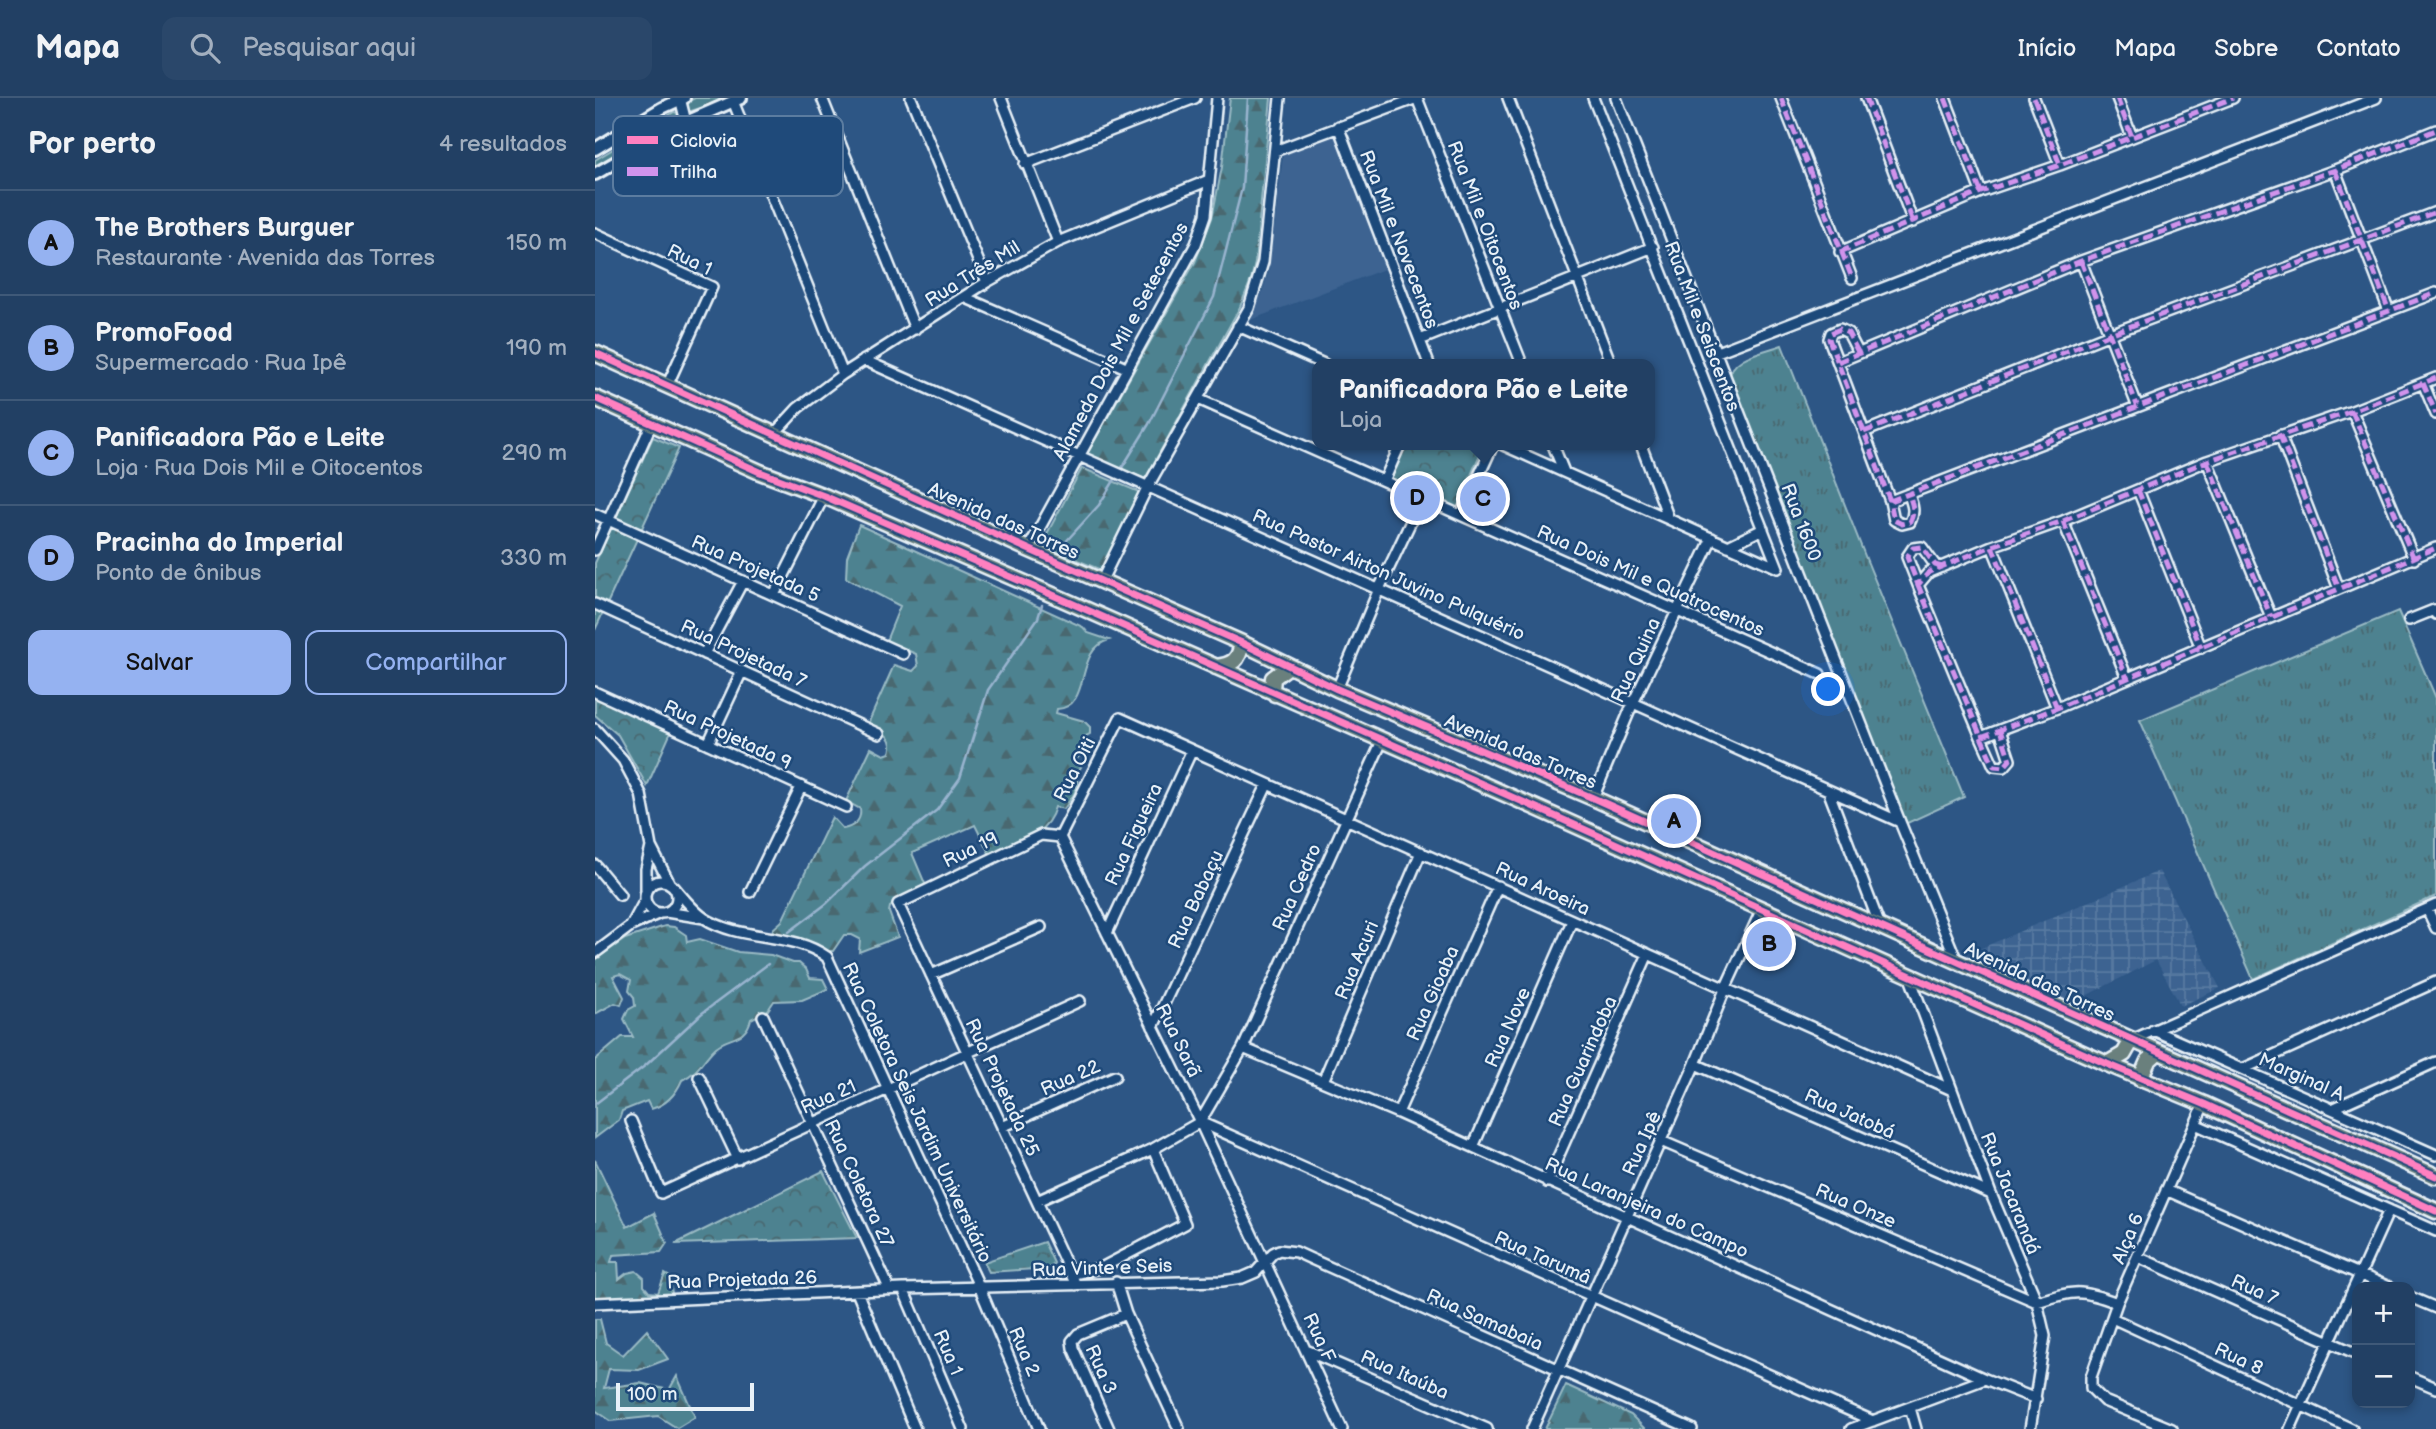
<!DOCTYPE html>
<html lang="pt">
<meta charset="utf-8">
<style>
:root{--surface:#224064;--page:#2a476a;--text:#f1f3f6;--muted:#a2afbf;--line:#3f5978;--accent:#95b2f1}
body{margin:0;font-family:"Balsamiq Sans",sans-serif;background:var(--page);color:var(--text)}
.controls{position:absolute;right:21px;bottom:21px;display:grid;overflow:hidden;border-radius:14px;box-shadow:0 4px 10px #0003}
.controls button{width:63px;height:63px;display:grid;place-items:center;padding:0;border:0;border-bottom:2px solid var(--line);background:var(--surface);color:var(--text);font:35px sans-serif}
.scale{position:absolute;left:21px;bottom:18px;width:138px;box-sizing:border-box;padding-left:7px;border:4px solid #e8f1f8;border-top:0;font-size:19px;line-height:24px;white-space:nowrap;color:#e8f1f8;-webkit-text-stroke:5px #1f4a7a;paint-order:stroke}
.you{position:absolute;left:1234px;top:592px;width:24px;height:24px;margin:-18px;border:5px solid #fff;border-radius:50%;background:#1a73e8;box-shadow:0 0 0 10px #1a73e833}
.badge{display:grid;place-items:center;width:46px;height:46px;border-radius:50%;background:var(--accent);color:#111;font-size:23px;font-weight:700}
.pin{position:absolute;translate:-50% -50%;border:4px solid #fff;box-shadow:0 2px 7px #0006}
.popup{position:absolute;left:717px;top:261px;width:343px;height:91px;box-sizing:border-box;display:grid;place-content:center;border-radius:14px;background:var(--surface);filter:drop-shadow(0 2px 5px #0005);font-size:23px;white-space:nowrap;color:var(--muted)}
.popup b{font-size:26px;color:var(--text)}
.popup::after{content:'';position:absolute;left:50%;top:100%;margin-left:-14px;border:14px solid transparent;border-top-color:var(--surface)}
.list{margin:0;padding:0;list-style:none}
h2{display:flex;justify-content:space-between;align-items:center;height:91px;margin:0;padding:0 28px;font-size:30px}
h2 small{font-size:23px;font-weight:400;color:var(--muted)}
.list li{display:grid;grid-template-columns:46px 1fr auto;gap:21px;align-items:center;box-sizing:border-box;height:105px;padding:0 28px;border-top:2px solid var(--line)}
.list b{display:block;font-size:26px;white-space:nowrap}
.list p{margin:0;font-size:23px;white-space:nowrap;color:var(--muted)}
.list em{font-size:23px;font-style:normal;color:var(--muted)}
.actions{display:flex;gap:14px;padding:21px 28px}
.actions a{flex:1;padding:16px 0;border:2px solid var(--accent);border-radius:14px;text-align:center;font-size:24px;color:var(--accent)}
.actions .main{background:var(--accent);color:#111}
.icon{flex:none;width:38px;height:38px;fill:none;stroke:currentColor;stroke-width:2;stroke-linecap:round;stroke-linejoin:round}
.map{position:relative;flex:none;width:1841px;height:1331px;overflow:hidden}
header{display:flex;align-items:center;gap:42px;box-sizing:border-box;height:98px;padding:0 35px;background:var(--surface);border-bottom:2px solid var(--line)}
header strong{font-size:33px}
nav{display:flex;gap:38px;margin-inline-start:auto;font-size:24px}
.search{width:490px;height:63px;background:var(--page);display:flex;align-items:center;gap:18px;box-sizing:border-box;padding:0 24px;border-radius:14px;color:var(--muted);font-size:26px}
main{display:flex}
aside{flex:1;background:var(--surface)}
.map>svg:first-child{display:block}
</style>
<header>
<strong>Mapa</strong>
<div class="search"><svg class="icon" aria-label="search" viewBox="0 0 24 24"><circle cx="10" cy="10" r="6"/><path d="M15 15l6 6"/></svg>Pesquisar aqui</div>
<nav><a>Início</a><a>Mapa</a><a>Sobre</a><a>Contato</a></nav>
</header>
<main>
<aside>
<h2>Por perto<small>4 resultados</small></h2>
<ul class="list">
<li><span class="badge">A</span><div><b>The Brothers Burguer</b><p>Restaurante · Avenida das Torres</p></div><em>150 m</em></li>
<li><span class="badge">B</span><div><b>PromoFood</b><p>Supermercado · Rua Ipê</p></div><em>190 m</em></li>
<li><span class="badge">C</span><div><b>Panificadora Pão e Leite</b><p>Loja · Rua Dois Mil e Oitocentos</p></div><em>290 m</em></li>
<li><span class="badge">D</span><div><b>Pracinha do Imperial</b><p>Ponto de ônibus</p></div><em>330 m</em></li>
</ul>
<div class="actions"><a class="main">Salvar</a><a>Compartilhar</a></div>
</aside>
<div class="map">
<svg width="1841" height="1331" viewBox="0 0 1841 1331">
<defs>
<pattern id="industrial-grid" width="8" height="8" patternUnits="userSpaceOnUse" patternTransform="scale(1.75)"><rect width="8" height="8" fill="#3c6391"/><path d="M0 4h8M4 0v8" fill="none" stroke="#587aa1"/></pattern>
<pattern id="grass-tufts" width="24" height="20" patternUnits="userSpaceOnUse" patternTransform="scale(1.75)"><rect width="24" height="20" fill="#4d8290"/><path d="M3 7l-1-3M5 7V3M7 7l1-3M15 17l-1-3M17 17v-4M19 17l1-3" fill="none" stroke="#4a6870"/></pattern>
<pattern id="forest-firs" width="22" height="20" patternUnits="userSpaceOnUse" patternTransform="scale(1.75)"><rect width="22" height="20" fill="#4d8290"/><path d="M5 1l3.5 6h-7zM16 11l3.5 6h-7z" fill="#4a6870"/></pattern>
<pattern id="park-crowns" width="20" height="18" patternUnits="userSpaceOnUse" patternTransform="scale(1.75)"><rect width="20" height="18" fill="#4d8290"/><path d="M2 6a3 3 0 1 1 6 0M12 15a3 3 0 1 1 6 0" fill="none" stroke="#4a6870"/></pattern>
</defs>
<rect width="100%" height="100%" fill="#2d5685"/>
<filter id="ink" filterUnits="userSpaceOnUse"><feTurbulence type="fractalNoise" baseFrequency=".0143" numOctaves="2"/><feDisplacementMap in="SourceGraphic" scale="14" xChannelSelector="R" yChannelSelector="G"/><feConvolveMatrix kernelMatrix="1 2 1 2 8 2 1 2 1" color-interpolation-filters="sRGB"/></filter>
<g filter="url(#ink)">
<path fill="#3c6391" d="M 740,38 L 792,170 L 650,224 L 666,198 L 674,172 L 688,57 Z"/>
<path fill="url(#industrial-grid)" d="M 1564,773 L 1625,890 L 1586,908 L 1561,862 L 1473,907 L 1375,855 Z"/>
<path fill="url(#grass-tufts)" stroke="#9abac4" stroke-width="2" d="M 79,14 L 83,15 L 82,19 L 0,68 L 0,62 Z
M 1187,247 L 1270,458 L 1369,699 L 1308,727 L 1134,282 C 1135,258 1168,254 1187,247 Z
M 1803,513 L 1841,600 L 1841,798 L 1658,881 L 1545,622 Z"/>
<path fill="url(#forest-firs)" stroke="#9abac4" stroke-width="2" d="M 635,0 L 676,0 L 660,165 L 656,182 L 645,209 L 550,381 L 492,356 L 600,164 L 617,120 L 627,69 Z
M 487,370 L 544,394 L 506,472 L 446,447 Z
M 264,427 L 488,529 L 493,535 L 514,542 C 478,552 498,609 462,611 L 461,615 L 489,623 L 495,629 L 495,636 L 489,639 L 492,649 L 480,663 L 486,669 L 480,677 L 483,685 L 479,696 L 469,711 L 460,709 C 452,739 421,745 395,757 L 380,727 L 317,755 L 331,788 L 295,809 L 294,814 L 303,839 L 264,854 L 265,841 L 257,837 L 249,837 L 238,853 L 231,853 L 206,842 L 177,836 L 178,831 L 187,823 L 237,719 L 248,731 C 258,729 267,723 265,711 L 251,703 L 276,650 L 289,657 L 295,655 C 300,637 286,634 272,628 L 299,567 L 318,573 L 323,568 L 321,556 L 291,543 L 305,508 L 251,480 L 252,459 Z
M 70,828 L 79,829 L 91,837 L 92,844 L 105,841 L 143,854 L 176,857 L 198,865 L 204,865 L 211,871 L 215,880 L 228,881 L 233,891 L 207,902 L 179,903 L 173,912 L 156,921 C 150,945 132,937 119,951 C 106,964 105,973 87,982 C 81,996 71,1007 56,1011 L 52,1003 L 27,1013 L 24,1022 L 0,1040 L 0,962 L 27,939 L 38,939 L 29,921 L 33,912 L 40,908 L 39,899 L 34,893 L 36,882 L 25,876 L 18,878 L 29,899 L 26,907 L 20,905 L 0,916 L 0,862 L 30,841 Z
M 0,1062 L 32,1129 L 59,1115 L 72,1145 L 66,1154 L 18,1157 L 16,1164 L 23,1164 L 24,1181 L 32,1175 L 41,1173 L 49,1180 L 49,1188 L 54,1194 L 63,1195 L 70,1176 L 75,1179 L 77,1196 L 74,1200 L 0,1204 Z
M 0,1221 L 5,1221 L 11,1245 L 28,1257 L 52,1232 L 73,1261 L 44,1272 L 14,1271 L 9,1290 L 45,1285 L 74,1292 L 82,1278 L 100,1319 L 82,1330 L 63,1318 L 16,1323 L 0,1312 Z
M 971,1287 L 1036,1317 L 1050,1331 L 950,1331 Z"/>
<path fill="url(#park-crowns)" stroke="#9abac4" stroke-width="2" d="M 100,0 L 136,0 L 93,14 L 89,11 L 89,5 Z
M 58,339 L 84,350 L 0,532 L 0,465 Z
M 810,347 L 884,347 L 888,349 L 860,415 L 794,385 Z
M 0,599 L 76,634 L 52,688 L 23,637 L 0,617 Z
M 228,1073 L 262,1140 L 80,1146 Z
M 449,1144 L 459,1165 L 455,1170 L 394,1174 L 389,1164 Z"/>
<g fill="none" stroke-linecap="round" stroke-linejoin="round">
<path stroke="#99b4cf" stroke-width="2.5" d="M 466,449 L 504,407 L 554,326 L 619,199 L 647,90 L 653,0
M 194,834 L 231,806 L 270,768 L 342,712 L 365,680 L 393,592 L 443,520 L 447,507
M 0,1006 L 51,967 L 106,916 L 173,866"/>
<g stroke="#e8f1f8" stroke-width="14">
<path id="minor" d="M 85,0 L 91,24
M 227,0 L 320,231
M 316,0 L 392,184
M 406,0 L 463,144
M 822,0 L 927,266
M 913,0 L 1016,266
M 998,0 L 1183,470
M 1021,0 L 1305,724 L 1361,861
M 1186,0 L 1257,180
M 1271,0 L 1318,124
M 1350,0 L 1386,94
M 1439,0 L 1465,67
M 1522,0 L 1537,39
M 138,3 L 248,276
M 743,28 L 834,266
M 680,53 L 822,0
M 430,66 L 600,0
M 1740,72 L 1794,213
M 0,135 L 117,189 L 72,288
M 1245,154 L 1386,94 L 1465,67 L 1638,0
M 1486,163 L 1542,307
M 369,199 L 531,270
M 643,228 L 729,266
M 825,242 L 1058,149
M 1122,254 L 1781,0
M 1263,254 L 1253,235 L 1245,231 L 1236,235 L 1234,241 L 1295,403 L 1299,422 L 1307,426 L 1315,424 C 1320,414 1318,408 1314,397
M 269,262 L 1305,724
M 1243,264 L 1486,163 L 1740,72 L 1841,32
M 1828,285 L 1841,316
M 603,301 L 1225,576
M 1757,313 L 1819,461
M 1269,334 L 1515,236 L 1841,114
M 180,335 L 203,310 L 248,276 L 392,184 L 463,144 L 614,82
M 1685,337 L 1744,491
M 908,347 L 1183,470
M 958,347 L 969,374
M 1046,347 L 1074,421
M 1612,363 L 1676,519
M 789,383 L 805,347
M 1543,392 L 1606,550
M 1295,403 L 1841,195
M 0,416 L 308,556
M 866,417 L 898,347
M 1468,423 L 1532,580
M 1133,448 L 1168,431
M 1397,448 L 1462,610
M 433,451 L 601,146 L 611,117 L 622,0
M 0,452 L 56,327
M 1347,469 L 1340,467 L 1327,449 L 1318,450 L 1312,459 L 1323,487 L 1334,474 L 1397,448 L 1468,423 L 1612,363 L 1757,313 L 1841,280
M 507,482 L 553,388 L 654,210 L 668,164 L 685,0
M 1323,487 L 1386,639 L 1462,610 L 1841,450
M 179,497 L 229,398
M 0,506 L 284,636
M 1814,522 L 1839,512 L 1841,516
M 109,556 L 148,483
M 742,591 L 784,491 L 827,400
M 0,594 L 251,709
M 0,631 L 28,662 L 46,696 L 56,749 L 75,786
M 1386,639 L 1399,668 L 1409,669 L 1415,662 L 1405,632
M 113,646 L 147,573
M 1233,692 L 1285,828
M 998,700 L 1038,605 L 1117,440
M 465,739 L 525,620 L 1357,992
M 465,739 L 605,1024 L 747,1331
M 465,739 L 446,737 L 303,806 L 481,1187
M 0,767 L 25,797
M50 799a16 16 0 1 1 32 0a16 16 0 1 1-32 0Z
M 79,789 C 88,800 98,812 109,820 C 147,844 196,833 232,859 L 384,1188 L 444,1331
M 51,792 L 51,771 L 56,749
M 155,794 L 206,689
M 1832,811 L 1841,830
M 71,814 L 109,820
M 36,828 L 50,802
M 512,835 L 597,652
M 0,855 L 36,828 L 65,815
M 336,877 L 446,829
M 1314,877 L 1396,1096 L 1442,1204 L 1450,1238 L 1435,1331
M 168,918 L 295,1192
M 558,929 L 672,687
M 1558,932 L 1841,1057
M 1537,942 L 1841,807
M 648,950 L 803,1015 L 1390,1281 L 1441,1301
M 1100,966 L 1396,1096
M 1648,971 L 1841,884
M 104,979 L 143,1061
M 728,983 L 826,754
M 1737,1011 L 1841,964
M 803,1015 L 903,788
M 36,1023 L 66,1095 L 485,903
M 605,1024 L 1278,1323
M 605,1024 L 648,950 L 787,643
M 1600,1026 L 1841,1133
M 407,1029 L 520,978
M 1066,1043 L 1442,1204 C 1479,1192 1486,1191 1522,1205
M 878,1049 L 977,823
M 952,1084 L 1053,856
M 1571,1092 L 1794,1189
M 442,1103 L 558,1051 L 605,1024
M 1543,1159 L 1762,1256
M 476,1177 L 508,1169 L 590,1126 L 558,1051
M 521,1184 L 531,1216 L 584,1331
M 308,1191 L 368,1331
M 262,1194 L 320,1331
M 1815,1199 L 1841,1210
M 0,1205 L 308,1191 L 627,1183 L 647,1180 L 661,1174 L 678,1155 L 684,1152 L 701,1154 L 714,1160 L 1097,1331
M 1517,1220 L 1757,1331
M 713,1253 L 892,1331
M 1815,1279 L 1841,1290
M 1315,1310 L 1321,1331
M 514,1331 L 478,1250 L 477,1243 L 483,1236 L 531,1216
M 937,1331 L 1100,966 L 1131,889 L 1167,811
M 1256,1331 L 1390,1281
M 1577,1331 L 1509,1303 L 1496,1290 L 1496,1279 L 1522,1205 L 1609,1006
M 1695,1331 L 1794,1112"/>
</g>
<g stroke="#e8f1f8" stroke-width="16">
<path id="tertiary" d="M 0,51 L 67,10 L 89,0
M 0,76 L 91,24 L 146,0"/>
</g>
<g stroke="#e8f1f8" stroke-width="19">
<path id="primary" d="M 0,255 L 433,451 L 647,545 L 742,591 L 998,700 L 1841,1078
M 0,300 L 165,374 L 229,398 L 467,501 L 944,711 L 1512,966 L 1609,1006 L 1841,1113
M 621,569 C 638,567 644,562 647,545
M 680,596 L 677,591 L 678,580 L 694,568
M 1512,966 L 1529,956 L 1537,942
M 1545,981 L 1553,963 L 1563,954"/>
</g>
<use href="#minor" stroke="#1f4a7a" stroke-width="9"/>
<use href="#tertiary" stroke="#1f4a7a" stroke-width="10"/>
<use href="#primary" stroke="#6a807d" stroke-width="14"/>
<path stroke="#d193ec" stroke-width="5" stroke-dasharray="10 5" stroke-linecap="butt" d="M 1186,0 L 1257,180
M 1271,0 L 1318,124
M 1350,0 L 1386,94
M 1439,0 L 1465,67
M 1522,0 L 1537,39
M 1740,72 L 1794,213
M 1245,154 L 1386,94 L 1465,67 L 1638,0
M 1486,163 L 1542,307
M 1263,254 L 1253,235 L 1245,231 L 1236,235 L 1234,241 L 1295,403 L 1299,422 L 1307,426 L 1315,424 C 1320,414 1318,408 1314,397
M 1243,264 L 1486,163 L 1740,72 L 1841,32
M 1828,285 L 1841,316
M 1757,313 L 1819,461
M 1269,334 L 1515,236 L 1841,114
M 1685,337 L 1744,491
M 1612,363 L 1676,519
M 1543,392 L 1606,550
M 1295,403 L 1841,195
M 1468,423 L 1532,580
M 1397,448 L 1462,610
M 1347,469 L 1340,467 L 1327,449 L 1318,450 L 1312,459 L 1323,487 L 1334,474 L 1397,448 L 1468,423 L 1612,363 L 1757,313 L 1841,280
M 1323,487 L 1386,639 L 1462,610 L 1841,450
M 1386,639 L 1399,668 L 1409,669 L 1415,662 L 1405,632"/>
<g stroke="#1f4a7a" stroke-width="11">
<path id="cycleway" d="M 0,255 L 433,451 L 647,545 L 742,591 L 998,700 L 1841,1078
M 0,300 L 165,374 L 229,398 L 467,501 L 944,711 L 1512,966 L 1609,1006 L 1841,1113"/>
</g>
<use href="#cycleway" stroke="#ff80c0" stroke-width="7"/>
</g>
</g>
<g text-anchor="middle" stroke-width="5" stroke-linejoin="round" paint-order="stroke">
<g font-size="19" fill="#e8f1f8" stroke="#1f4a7a">
<text transform="translate(891 127) rotate(69)" y="7">Rua Mil e Oitocentos</text>
<text transform="translate(805 141) rotate(69)" y="7">Rua Mil e Novecentos</text>
<text transform="translate(95 161) rotate(26)" y="7">Rua 1</text>
<text transform="translate(377 175) rotate(-32)" y="7">Rua Três Mil</text>
<text transform="translate(1108 228) rotate(69)" y="7">Rua Mil e Seiscentos</text>
<text transform="translate(525 243) rotate(-62)" y="7">Alameda Dois Mil e Setecentos</text>
<text transform="translate(409 422) rotate(24)" y="7">Avenida das Torres</text>
<text transform="translate(1207 424) rotate(69)" y="7">Rua 1600</text>
<text transform="translate(161 470) rotate(24)" y="7">Rua Projetada 5</text>
<text transform="translate(794 476) rotate(24)" y="7">Rua Pastor Airton Juvino Pulquério</text>
<text transform="translate(1056 482) rotate(24)" y="7">Rua Dois Mil e Quatrocentos</text>
<text transform="translate(149 555) rotate(25)" y="7">Rua Projetada 7</text>
<text transform="translate(1040 562) rotate(-65)" y="7">Rua Quina</text>
<text transform="translate(133 636) rotate(25)" y="7">Rua Projetada 9</text>
<text transform="translate(926 653) rotate(23)" y="7">Avenida das Torres</text>
<text transform="translate(479 671) rotate(-63)" y="7">Rua Oiti</text>
<text transform="translate(538 736) rotate(-65)" y="7">Rua Figueira</text>
<text transform="translate(375 751) rotate(-26)" y="7">Rua 19</text>
<text transform="translate(701 789) rotate(-66)" y="7">Rua Cedro</text>
<text transform="translate(948 790) rotate(25)" y="7">Rua Aroeira</text>
<text transform="translate(600 801) rotate(-65)" y="7">Rua Babaçu</text>
<text transform="translate(761 862) rotate(-67)" y="7">Rua Acuri</text>
<text transform="translate(1445 883) rotate(25)" y="7">Avenida das Torres</text>
<text transform="translate(837 895) rotate(-66)" y="7">Rua Gioaba</text>
<text transform="translate(912 929) rotate(-66)" y="7">Rua Nove</text>
<text transform="translate(584 942) rotate(64)" y="7">Rua Sarã</text>
<text transform="translate(987 963) rotate(-66)" y="7">Rua Guarindoba</text>
<text transform="translate(1707 978) rotate(24)" y="7">Marginal A</text>
<text transform="translate(475 979) rotate(-24)" y="7">Rua 22</text>
<text transform="translate(408 989) rotate(65)" y="7">Rua Projetada 25</text>
<text transform="translate(233 998) rotate(-24)" y="7">Rua 21</text>
<text transform="translate(323 1014) rotate(65)" y="7">Rua Coletora Seis Jardim Universitário</text>
<text transform="translate(1255 1015) rotate(24)" y="7">Rua Jatobá</text>
<text transform="translate(1046 1045) rotate(-66)" y="7">Rua Ipê</text>
<text transform="translate(265 1085) rotate(65)" y="7">Rua Coletora 27</text>
<text transform="translate(1416 1095) rotate(68)" y="7">Rua Jacarandá</text>
<text transform="translate(1261 1107) rotate(23)" y="7">Rua Onze</text>
<text transform="translate(1052 1109) rotate(24)" y="7">Rua Laranjeira do Campo</text>
<text transform="translate(1532 1140) rotate(-67)" y="7">Alça 6</text>
<text transform="translate(948 1159) rotate(24)" y="7">Rua Tarumâ</text>
<text transform="translate(507 1169) rotate(-2)" y="7">Rua Vinte e Seis</text>
<text transform="translate(147 1181) rotate(-2)" y="7">Rua Projetada 26</text>
<text transform="translate(1660 1191) rotate(24)" y="7">Rua 7</text>
<text transform="translate(890 1221) rotate(24)" y="7">Rua Samabaia</text>
<text transform="translate(725 1239) rotate(65)" y="7">Rua F</text>
<text transform="translate(430 1253) rotate(67)" y="7">Rua 2</text>
<text transform="translate(354 1254) rotate(67)" y="7">Rua 1</text>
<text transform="translate(1644 1260) rotate(25)" y="7">Rua 8</text>
<text transform="translate(507 1271) rotate(66)" y="7">Rua 3</text>
<text transform="translate(810 1276) rotate(24)" y="7">Rua Itaúba</text>
</g>
</g>
<rect x="18" y="18" width="230" height="80" rx="10" fill="#1f4a7a" stroke="#5b7ca0" stroke-width="2"/>
<rect x="32" y="38" width="31" height="8" fill="#ff80c0"/>
<rect x="32" y="69" width="31" height="9" fill="#d193ec"/>
<g font-size="19" fill="#e8f1f8">
<text x="75" y="49">Ciclovia</text>
<text x="75" y="80">Trilha</text>
</g>
</svg>
<div class="controls">
<button>+</button>
<button>−</button>
</div>
<div class="scale">100 m</div>
<div class="you"></div>
<div class="pin badge" style="left:1079px;top:723px">A</div>
<div class="pin badge" style="left:1174px;top:846px">B</div>
<div class="pin badge" style="left:888px;top:401px">C</div>
<div class="popup"><b>Panificadora Pão e Leite</b>Loja</div>
<div class="pin badge" style="left:822px;top:400px">D</div>
</div>
</main>
